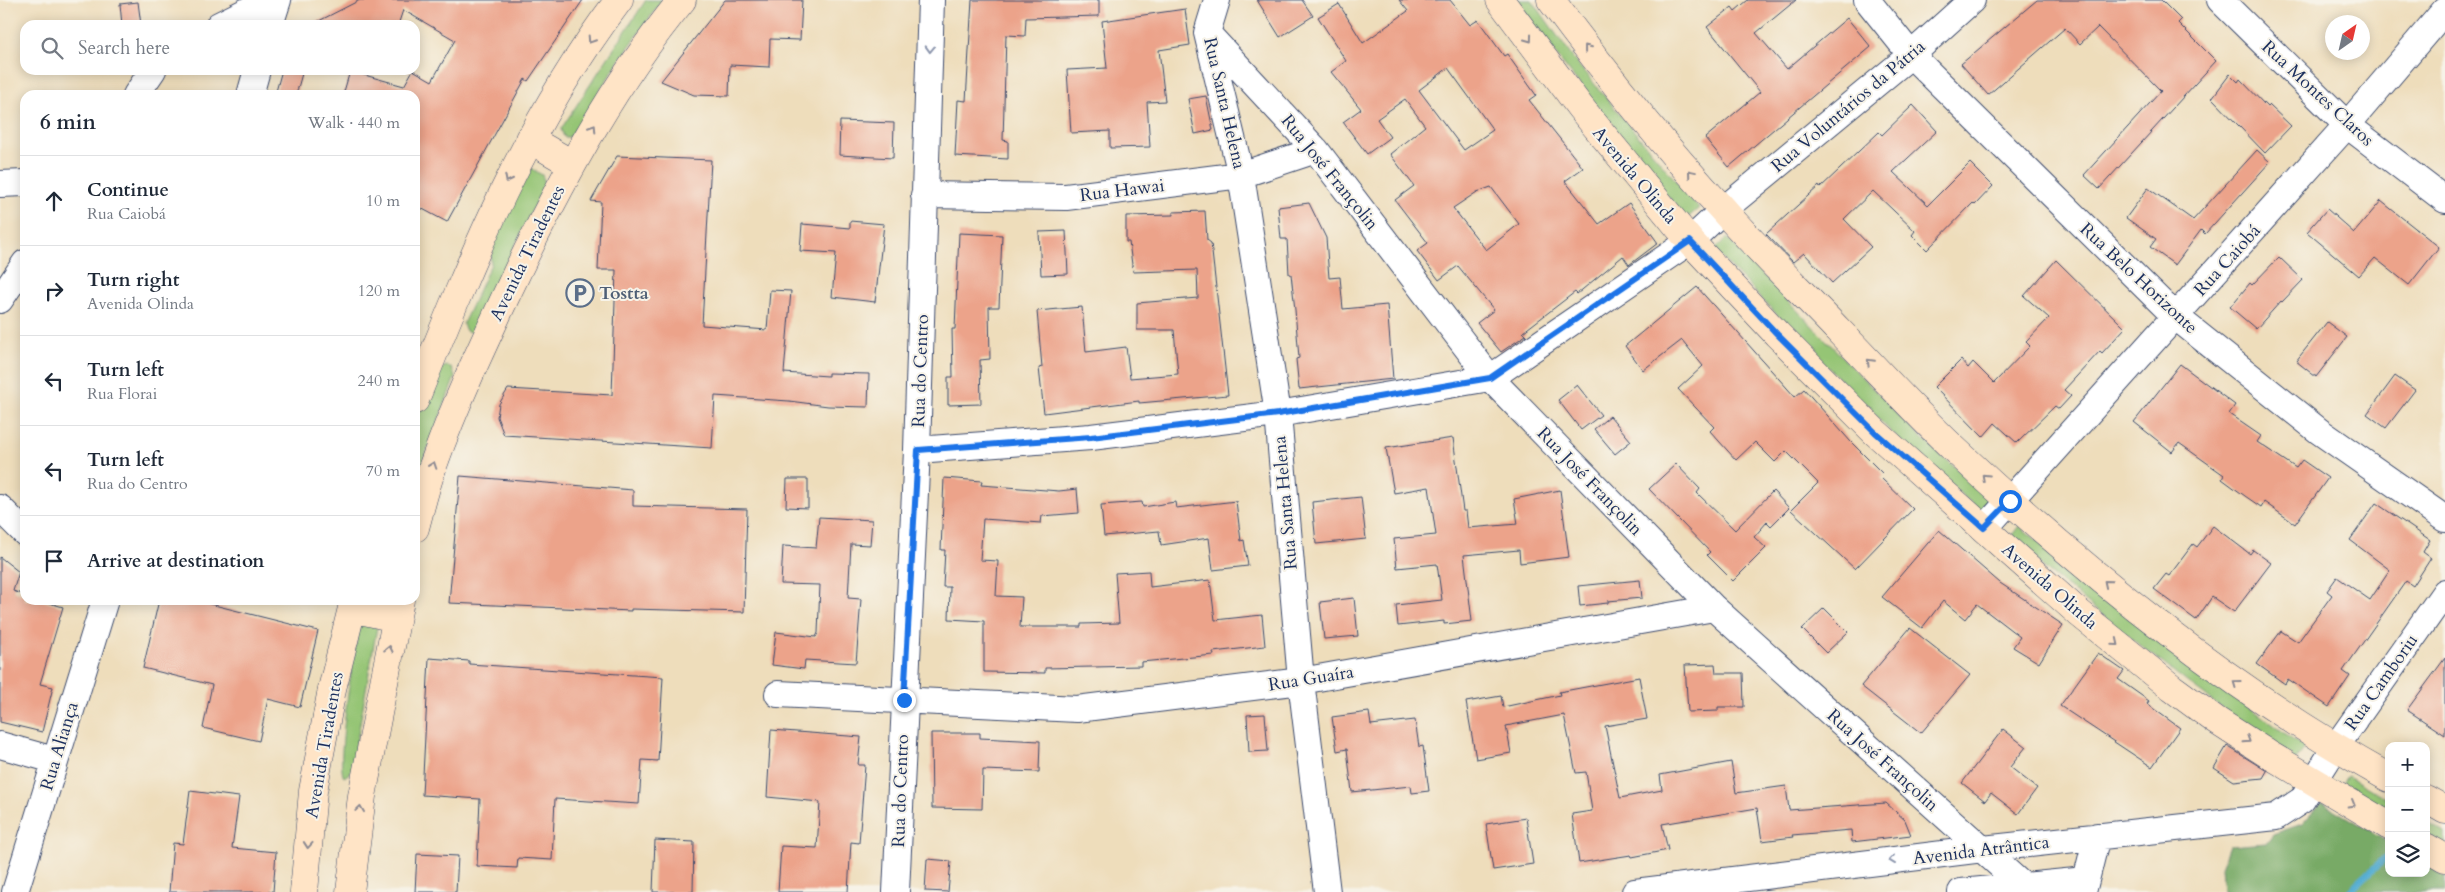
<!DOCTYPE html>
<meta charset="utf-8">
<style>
:root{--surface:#fff;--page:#f6f6f7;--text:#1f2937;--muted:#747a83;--line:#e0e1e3}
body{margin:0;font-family:Cardo,serif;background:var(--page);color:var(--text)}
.controls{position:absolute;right:15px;bottom:15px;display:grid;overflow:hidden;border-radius:10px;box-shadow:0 2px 12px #0003}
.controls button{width:45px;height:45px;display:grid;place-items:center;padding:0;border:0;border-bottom:1px solid var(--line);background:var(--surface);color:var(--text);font:25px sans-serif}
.compass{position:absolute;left:2325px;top:15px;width:45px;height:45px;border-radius:50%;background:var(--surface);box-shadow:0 2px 12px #0003;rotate:34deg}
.stop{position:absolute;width:15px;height:15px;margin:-11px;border:4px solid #1a73e8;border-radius:50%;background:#fff}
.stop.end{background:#1a73e8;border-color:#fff;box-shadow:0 1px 5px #0008}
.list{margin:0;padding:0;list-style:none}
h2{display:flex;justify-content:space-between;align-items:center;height:65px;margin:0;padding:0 20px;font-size:21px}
h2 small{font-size:16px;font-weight:400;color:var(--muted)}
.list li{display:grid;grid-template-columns:32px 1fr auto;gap:15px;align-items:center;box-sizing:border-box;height:90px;padding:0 20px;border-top:1px solid var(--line)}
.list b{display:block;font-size:19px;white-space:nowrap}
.list p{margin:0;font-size:16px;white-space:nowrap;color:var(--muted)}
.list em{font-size:16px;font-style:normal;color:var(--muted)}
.icon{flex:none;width:28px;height:28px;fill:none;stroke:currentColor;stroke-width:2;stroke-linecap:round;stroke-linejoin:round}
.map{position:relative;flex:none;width:2445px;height:892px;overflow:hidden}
.search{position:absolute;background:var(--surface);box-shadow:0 2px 12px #0003;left:20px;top:20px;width:400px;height:55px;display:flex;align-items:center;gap:12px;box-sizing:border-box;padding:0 18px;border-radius:15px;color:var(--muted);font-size:19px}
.panel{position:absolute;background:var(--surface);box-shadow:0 2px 12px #0003;left:20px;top:90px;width:400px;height:515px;border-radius:15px}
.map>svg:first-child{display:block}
</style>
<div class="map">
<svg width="2445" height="892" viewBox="0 0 2445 892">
<rect width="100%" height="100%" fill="#f7f3e8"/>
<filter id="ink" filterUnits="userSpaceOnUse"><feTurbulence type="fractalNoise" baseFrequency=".02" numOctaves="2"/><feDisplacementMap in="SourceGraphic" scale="10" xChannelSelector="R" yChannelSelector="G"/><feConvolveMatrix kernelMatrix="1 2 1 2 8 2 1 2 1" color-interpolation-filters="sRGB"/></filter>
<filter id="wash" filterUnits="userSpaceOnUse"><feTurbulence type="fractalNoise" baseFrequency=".0096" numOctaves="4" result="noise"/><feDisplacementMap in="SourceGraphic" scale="20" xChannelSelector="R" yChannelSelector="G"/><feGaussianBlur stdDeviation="1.12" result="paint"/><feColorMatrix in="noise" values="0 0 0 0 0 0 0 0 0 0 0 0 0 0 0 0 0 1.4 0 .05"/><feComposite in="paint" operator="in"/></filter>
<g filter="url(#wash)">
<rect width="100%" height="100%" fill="#edb"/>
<path fill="#95c574" stroke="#587a69" d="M 646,0 L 662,0 L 615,67 L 570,137 L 564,137 L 561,129 Z
M 1513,0 L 1532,0 L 1575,61 L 1699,208 L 1686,219 Z
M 530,168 L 542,175 L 545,183 L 475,329 L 472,332 L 466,331 L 463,324 L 491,264 L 490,240 Z
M 1727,238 L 1916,433 L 1993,501 L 1983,513 L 1904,445 L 1714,250 Z
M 446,366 L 451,367 L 455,377 L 415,482 L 415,424 L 436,371 Z
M 2019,526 L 2230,693 L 2305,748 L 2295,761 C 2195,692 2103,616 2009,539 Z
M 361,622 L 377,627 L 352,769 L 350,773 L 344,777 C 335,768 355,639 361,622 Z
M 2348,776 L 2389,800 L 2389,814 L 2341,787 Z
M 2426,822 L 2445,833 L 2445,847 L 2426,836 Z"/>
<path fill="#78aa66" stroke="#4a6c62" d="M 2322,802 L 2389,842 L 2389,873 L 2426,873 L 2426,864 L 2445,876 L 2445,892 L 2223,892 L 2221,867 L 2229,846 L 2266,843 L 2273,834 L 2302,824 Z"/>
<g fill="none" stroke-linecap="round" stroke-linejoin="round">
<path stroke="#54add1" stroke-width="7" d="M 2349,892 L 2389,854"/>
</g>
<g id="blocks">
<path fill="#eca38a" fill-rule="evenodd" d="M 360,0 L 583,0 L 528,81 L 525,79 L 447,222 L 415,205 L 415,95 L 343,95 L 350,71 L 404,86 L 413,70 L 432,81 L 455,40 L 403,10 L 398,25 L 311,25 Z
M 725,0 L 802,0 L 800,40 L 770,39 L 769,67 L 730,65 L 729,96 L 694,95 L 661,81 Z
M 972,0 L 1099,0 L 1099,16 L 1026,18 L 1025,36 L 1006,35 L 1003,140 L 1008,141 L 1008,159 L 955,156 L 958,100 L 966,101 Z
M 1257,0 L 1302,0 L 1313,16 L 1280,37 Z
M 1399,0 L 1450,0 L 1470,25 L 1478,20 L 1504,56 L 1507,54 L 1536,95 L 1529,100 L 1583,168 L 1565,181 L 1599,224 L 1629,203 L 1658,243 L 1629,265 L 1623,256 L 1577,294 L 1575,292 L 1523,332 L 1526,335 L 1501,352 L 1477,323 L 1494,310 L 1458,266 L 1439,280 L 1417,251 L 1428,243 L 1395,200 L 1414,186 L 1390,154 L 1425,126 L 1405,99 L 1377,119 L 1390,137 L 1367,154 L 1343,122 L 1361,109 L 1331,72 L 1346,61 L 1318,17 L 1339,4 L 1363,43 L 1408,11 ZM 1448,68 L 1493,130 L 1464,150 L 1419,90 ZM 1491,187 L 1519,224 L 1486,250 L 1453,208 L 1477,192 Z
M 1748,0 L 1796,0 L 1756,33 L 1787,69 L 1847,18 L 1871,47 L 1729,167 L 1705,138 L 1760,92 L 1707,27 L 1732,7 L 1735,11 Z
M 2037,0 L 2161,0 L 2181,20 L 2178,23 L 2216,61 L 2099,189 L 2084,175 L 2161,91 L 2098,27 L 2080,44 L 2065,28 L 1988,95 L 1961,64 Z
M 138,2 L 141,25 L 122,25 L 120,4 Z
M 1185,9 L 1190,45 L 1159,50 L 1165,101 L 1147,102 L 1150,147 L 1110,148 L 1110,131 L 1071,133 L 1067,70 L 1107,68 L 1102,21 Z
M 282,70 L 303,70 L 296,95 L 275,95 Z
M 2230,74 L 2238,82 L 2240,79 L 2267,107 L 2269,105 L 2291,126 L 2265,153 L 2212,98 Z
M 1206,96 L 1213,130 L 1195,134 L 1188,99 Z
M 1913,105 L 1937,131 L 1893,172 L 1928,205 L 1970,163 L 1993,186 L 1975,205 L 1973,203 L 1927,250 L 1912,235 L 1915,231 L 1873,191 L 1844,219 L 1871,247 L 1832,283 L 1804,253 L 1793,262 L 1766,234 L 1819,186 L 1820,188 L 1879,132 L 1882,135 Z
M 840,121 L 894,123 L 893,158 L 839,155 Z
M 2257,150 L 2270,162 L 2205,234 L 2201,230 L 2175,265 L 2150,247 L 2156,239 L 2126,218 L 2148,188 L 2193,220 Z
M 617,156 L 711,160 L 702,325 L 767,330 L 770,290 L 791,291 L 784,373 L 828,376 L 828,373 L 869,374 L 868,407 L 828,406 L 789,401 L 715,396 L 712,448 L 504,435 L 497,417 L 499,404 L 508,389 L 612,395 L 616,270 L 598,270 L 601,202 L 591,201 Z
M 2381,201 L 2439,247 L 2409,285 L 2375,258 L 2359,276 L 2307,232 L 2327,209 L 2354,233 Z
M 1309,203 L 1326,238 L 1329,278 L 1340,277 L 1343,309 L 1387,305 L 1393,379 L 1299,389 L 1296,359 L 1299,358 L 1295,310 L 1291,274 L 1289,274 L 1287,239 L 1281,239 L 1278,207 Z
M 1205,211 L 1207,240 L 1211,243 L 1228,395 L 1139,403 L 1139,401 L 1044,413 L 1039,368 L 1042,367 L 1037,311 L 1082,307 L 1086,352 L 1126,347 L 1130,378 L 1178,374 L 1174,330 L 1137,330 L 1137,303 L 1198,298 L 1197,270 L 1133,272 L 1129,242 L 1126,242 L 1126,216 L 1173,215 L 1173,212 Z
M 850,221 L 884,224 L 875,302 L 832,297 L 836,253 L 800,251 L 802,224 L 850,228 Z
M 1066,231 L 1068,274 L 1041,275 L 1039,232 Z
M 959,233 L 1002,235 L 999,307 L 989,307 L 990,359 L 980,360 L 981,404 L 948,405 L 948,377 L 953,377 L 952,329 L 955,329 Z
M 2279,257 L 2303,280 L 2282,302 L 2281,301 L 2256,329 L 2230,307 L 2250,283 L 2252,285 Z
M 2056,260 L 2125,328 L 2102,353 L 2100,351 L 2064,390 L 2071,396 L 2059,409 L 2055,406 L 2017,443 L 1995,423 L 1983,437 L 1934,387 L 1961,360 L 1968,368 L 1973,362 L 1994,383 L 2030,346 L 2026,342 L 2049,318 L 2024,296 Z
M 1697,287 L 1795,397 L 1804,389 L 1851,442 L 1884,475 L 1881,478 L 1913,509 L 1855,569 L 1791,510 L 1818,483 L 1786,451 L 1775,462 L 1755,442 L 1736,460 L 1710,431 L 1714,427 L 1678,389 L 1703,366 L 1682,340 L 1643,370 L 1625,346 Z
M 2327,322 L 2347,337 L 2316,377 L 2296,361 Z
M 2180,364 L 2235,405 L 2229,414 L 2261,436 L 2257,442 L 2296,468 L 2302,460 L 2328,478 L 2295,524 L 2264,502 L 2261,507 L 2245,496 L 2222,479 L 2224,475 L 2179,443 L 2172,452 L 2134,422 Z
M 2395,376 L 2415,390 L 2386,428 L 2367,414 Z
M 1577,385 L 1601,415 L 1581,430 L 1558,400 Z
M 1610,416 L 1631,441 L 1615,454 L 1594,429 Z
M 1453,438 L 1463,511 L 1466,511 L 1468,528 L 1518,524 L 1514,499 L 1560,490 L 1569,557 L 1520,563 L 1519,550 L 1464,555 L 1472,621 L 1444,624 L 1444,621 L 1398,626 L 1396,605 L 1442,600 L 1437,564 L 1397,568 L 1394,539 L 1436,535 L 1429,487 L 1394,493 L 1386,448 Z
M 1676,464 L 1700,489 L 1697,493 L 1735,530 L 1773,491 L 1789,508 L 1771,526 L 1767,522 L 1754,537 L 1766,548 L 1733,581 L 1707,555 L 1710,552 L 1649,489 Z
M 460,476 L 633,490 L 633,506 L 747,509 L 744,612 L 631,609 L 631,611 L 449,603 Z
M 944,478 L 982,481 L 981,485 L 1059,491 L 1077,489 L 1079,513 L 1042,516 L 1041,523 L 983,519 L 980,560 L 998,561 L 996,596 L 1022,597 L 1020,627 L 1081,627 L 1081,624 L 1119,623 L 1115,573 L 1149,571 L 1150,587 L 1210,580 L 1215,620 L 1262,615 L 1265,646 L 1213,652 L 1214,655 L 1141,662 L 1141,666 L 1045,668 L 1045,673 L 984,672 L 984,621 L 949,619 L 950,587 L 943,587 L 945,550 L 941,550 Z
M 787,479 L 808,479 L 808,508 L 786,507 Z
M 1361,497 L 1366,539 L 1316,544 L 1312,502 Z
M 1236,501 L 1241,541 L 1244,540 L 1248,566 L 1213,570 L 1209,538 L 1161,545 L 1159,531 L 1104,536 L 1101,505 L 1142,502 L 1143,507 L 1175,502 L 1176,508 Z
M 2376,503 L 2430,540 L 2423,552 L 2431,558 L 2413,586 L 2406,581 L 2343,671 L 2350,676 L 2329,707 L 2288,679 L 2285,684 L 2257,664 L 2281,631 L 2298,642 L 2332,595 L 2327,591 L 2337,577 L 2370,600 L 2390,570 L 2350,540 Z
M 819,517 L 872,520 L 870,545 L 851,544 L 848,598 L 861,599 L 856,663 L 805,660 L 804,669 L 772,665 L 776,632 L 816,637 L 818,633 L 820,585 L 781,584 L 783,546 L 816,548 Z
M 2213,526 L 2250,554 L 2253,550 L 2271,563 L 2234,612 L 2212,597 L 2196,620 L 2154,589 L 2166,574 L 2169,576 L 2193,544 L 2197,547 Z
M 1939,530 L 2000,583 L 2063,625 L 2039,663 L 2013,647 L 2020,637 L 1977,604 L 1965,619 L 1943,601 L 1922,628 L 1882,597 Z
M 0,557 L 19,572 L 13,591 L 25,595 L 25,600 L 40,600 L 63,607 L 40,684 L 53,687 L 42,732 L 0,722 Z
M 1640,580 L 1642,598 L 1608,601 L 1608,603 L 1580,606 L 1578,586 Z
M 1354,598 L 1358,636 L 1324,639 L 1320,602 Z
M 159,600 L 194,600 L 318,631 L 300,707 L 268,699 L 259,741 L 203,728 L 212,685 L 143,668 Z
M 1824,608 L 1848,632 L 1826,653 L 1802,629 Z
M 1910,628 L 1970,675 L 1921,733 L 1861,686 Z
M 2098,653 L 2124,671 L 2118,679 L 2149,701 L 2147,704 L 2180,728 L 2152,767 L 2060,706 Z
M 429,658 L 469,661 L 469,664 L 663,677 L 658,761 L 642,760 L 639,804 L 555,799 L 552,860 L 518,858 L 517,868 L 477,866 L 480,799 L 422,795 Z
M 2445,658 L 2445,735 L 2407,710 Z
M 1715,664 L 1716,673 L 1743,673 L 1744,707 L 1718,707 L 1718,711 L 1688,712 L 1685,665 Z
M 1639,677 L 1647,719 L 1605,726 L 1620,798 L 1662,790 L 1660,775 L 1731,762 L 1736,793 L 1786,786 L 1789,810 L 1886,803 L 1905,820 L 1911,835 L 1852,842 L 1851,830 L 1792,835 L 1793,837 L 1762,841 L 1757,808 L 1662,824 L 1668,850 L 1632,857 L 1631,855 L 1579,863 L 1572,814 L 1592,811 L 1586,772 L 1576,773 L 1564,715 L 1506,726 L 1511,753 L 1476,759 L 1466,702 L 1501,696 L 1503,707 L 1560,695 L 1559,692 Z
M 1369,712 L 1371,725 L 1415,720 L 1419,747 L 1423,746 L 1429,791 L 1412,793 L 1411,786 L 1352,792 L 1347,749 L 1337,751 L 1332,717 Z
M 1265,714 L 1268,751 L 1249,752 L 1247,715 Z
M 2003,729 L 2026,747 L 2010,767 L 2037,788 L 2018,814 L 1991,793 L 1985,801 L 1962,783 Z
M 771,730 L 861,737 L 858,765 L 865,765 L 859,843 L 851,842 L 848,892 L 778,892 L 781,846 L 817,848 L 820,802 L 767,797 Z
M 931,733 L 980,733 L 980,738 L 1040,741 L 1039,772 L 983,770 L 982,809 L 932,808 Z
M 2227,746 L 2267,771 L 2263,778 L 2234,781 L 2214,768 Z
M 190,791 L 239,797 L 232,848 L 276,852 L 273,892 L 169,892 L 173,843 L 183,844 Z
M 1526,818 L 1533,864 L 1493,870 L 1486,824 Z
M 655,840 L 694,842 L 693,892 L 653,892 Z
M 417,854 L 458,856 L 456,892 L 415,892 Z
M 927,859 L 951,861 L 948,892 L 925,891 Z"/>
</g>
</g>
<g filter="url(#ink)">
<use href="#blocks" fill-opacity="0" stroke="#3b496c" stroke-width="1"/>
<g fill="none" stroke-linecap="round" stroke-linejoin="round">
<g stroke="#3b496c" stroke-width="28">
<path id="street" d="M 1217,0 L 1207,33 L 1241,175 L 1278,414 L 1301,681 L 1327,892
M 1867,0 L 1911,55 L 2176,317 L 2319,431 L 2445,519
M 2220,0 L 2347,125 L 2445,200
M 219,25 L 269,0
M 270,25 L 278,0
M 1207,33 L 1316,150 L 1490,378 L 1714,608 L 2022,885
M 136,95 L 153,70
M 250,95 L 257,70
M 0,184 L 25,183
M 924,195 L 1066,197 L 1241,175 L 1316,150
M 0,300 L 25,263
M 917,450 L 1091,437 L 1278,414 L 1490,378 L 1690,241 L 1723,210 L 1911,55 L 1972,0
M 0,508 L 25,533
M 1985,528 L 2347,125 L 2445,10
M 778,694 L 1077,709 L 1301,681 L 1714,608
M 0,745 L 54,760
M 15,892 L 105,600
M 896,892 L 917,450 L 931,0
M 1635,892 L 1983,849 L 2276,817 L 2302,800 L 2335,748 L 2445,592
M 1961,892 L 2086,880
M 2083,892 L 2097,836"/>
</g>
<g stroke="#3b496c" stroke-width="29">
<path id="secondary" d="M 1500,0 L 1580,107 L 1690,241 L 1777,334 L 1875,432 L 2079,613 L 2172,688 L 2217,721 L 2268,754 L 2389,826
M 1551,0 C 1605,73 1662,144 1723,210 C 1760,252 1801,291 1839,331 C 1877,370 1913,410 1952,447 C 2085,573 2229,689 2389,778
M 529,139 L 572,164
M 415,400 C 472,257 525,124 619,0
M 415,528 C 421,506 426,484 434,463 C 458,396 489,332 519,268 C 565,174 615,81 682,0
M 352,608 L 396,618
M 2426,799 L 2445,810
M 2426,847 L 2445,858
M 304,892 L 313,791 L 332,689 L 354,600
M 350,892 L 362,796 L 400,600"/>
</g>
<use href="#street" stroke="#fff" stroke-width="26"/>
<use href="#secondary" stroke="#ffe4c6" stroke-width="28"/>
</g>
<defs><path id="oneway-chevron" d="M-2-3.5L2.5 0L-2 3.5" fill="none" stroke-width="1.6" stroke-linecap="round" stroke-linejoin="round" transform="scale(1.25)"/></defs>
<g stroke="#8d8a92">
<use href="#oneway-chevron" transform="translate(1529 39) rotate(54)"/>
<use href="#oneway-chevron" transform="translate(591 40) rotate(123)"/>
<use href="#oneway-chevron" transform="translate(1587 48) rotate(-128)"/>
<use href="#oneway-chevron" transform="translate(593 128) rotate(-57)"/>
<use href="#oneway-chevron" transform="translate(1691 173) rotate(-130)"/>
<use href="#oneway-chevron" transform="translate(508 179) rotate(117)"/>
<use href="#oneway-chevron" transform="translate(1870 362) rotate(-134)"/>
<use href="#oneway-chevron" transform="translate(433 465) rotate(-71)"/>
<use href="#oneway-chevron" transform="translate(1985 477) rotate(-137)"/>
<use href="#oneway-chevron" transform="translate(2107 583) rotate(-140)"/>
<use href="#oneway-chevron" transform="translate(2116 643) rotate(39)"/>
<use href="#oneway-chevron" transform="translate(389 649) rotate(-78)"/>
<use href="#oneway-chevron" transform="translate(2236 683) rotate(-144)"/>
<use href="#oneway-chevron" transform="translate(2247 740) rotate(33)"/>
<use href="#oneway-chevron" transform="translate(2352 804) rotate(30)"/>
<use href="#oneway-chevron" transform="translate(360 809) rotate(-82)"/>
<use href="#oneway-chevron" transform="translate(308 845) rotate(95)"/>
</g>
<g stroke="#8d97ae">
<use href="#oneway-chevron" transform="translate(930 49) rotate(92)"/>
<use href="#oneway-chevron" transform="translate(1892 860) rotate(173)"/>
</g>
</g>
<g fill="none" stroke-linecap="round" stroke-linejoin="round" filter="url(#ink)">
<path stroke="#1a73e8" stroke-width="6" d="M 904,700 L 918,450 L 1091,437 L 1278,414 L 1490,378 L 1690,241 L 1777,334 L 1875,432 L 1984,528 L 2010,501"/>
</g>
<defs>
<g id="parking-ring" transform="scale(1.4375)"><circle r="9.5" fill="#f7f3e8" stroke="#5c6f8a" stroke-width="1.5"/><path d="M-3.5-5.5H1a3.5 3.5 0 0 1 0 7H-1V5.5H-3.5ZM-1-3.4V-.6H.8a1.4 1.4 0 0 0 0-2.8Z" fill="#5c6f8a"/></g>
</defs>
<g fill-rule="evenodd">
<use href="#parking-ring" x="580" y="293"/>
</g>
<g text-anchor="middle" stroke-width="4" stroke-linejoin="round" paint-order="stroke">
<g font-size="18" fill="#1b2f5e" stroke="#f7f3e8">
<text transform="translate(2318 93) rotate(43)" y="6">Rua Montes Claros</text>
<text transform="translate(1225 103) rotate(77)" y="6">Rua Santa Helena</text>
<text transform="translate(1848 106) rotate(-40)" y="6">Rua Voluntários da Pátria</text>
<text transform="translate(1330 172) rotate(51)" y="6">Rua José Françolin</text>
<text transform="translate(1635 175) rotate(50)" y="6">Avenida Olinda</text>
<text transform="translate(1122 190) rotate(-7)" y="6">Rua Hawai</text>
<text transform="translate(527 253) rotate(-64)" y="6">Avenida Tiradentes</text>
<text transform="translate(2227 260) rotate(-48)" y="6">Rua Caiobá</text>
<text transform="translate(2139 278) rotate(43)" y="6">Rua Belo Horizonte</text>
<text transform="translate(920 371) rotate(-88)" y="6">Rua do Centro</text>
<text transform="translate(1590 481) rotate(46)" y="6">Rua José Françolin</text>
<text transform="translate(1285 503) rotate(-95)" y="6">Rua Santa Helena</text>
<text transform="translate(2050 586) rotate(41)" y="6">Avenida Olinda</text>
<text transform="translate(1311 678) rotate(-9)" y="6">Rua Guaíra</text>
<text transform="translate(2381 682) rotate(-55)" y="6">Rua Camboriu</text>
<text transform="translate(324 745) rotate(-80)" y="6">Avenida Tiradentes</text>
<text transform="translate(59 746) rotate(-73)" y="6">Rua Aliança</text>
<text transform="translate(1883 760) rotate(42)" y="6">Rua José Françolin</text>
<text transform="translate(900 791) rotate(-88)" y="6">Rua do Centro</text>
<text transform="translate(1981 850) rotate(-7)" y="6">Avenida Atrântica</text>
</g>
<g font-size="18" font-weight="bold" fill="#4e5e75" stroke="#f7f3e8" text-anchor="start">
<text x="599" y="299">Tostta</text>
</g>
</g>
</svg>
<div class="controls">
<button>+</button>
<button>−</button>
<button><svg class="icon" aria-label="layers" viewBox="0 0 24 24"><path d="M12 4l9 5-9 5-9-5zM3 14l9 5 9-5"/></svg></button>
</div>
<svg class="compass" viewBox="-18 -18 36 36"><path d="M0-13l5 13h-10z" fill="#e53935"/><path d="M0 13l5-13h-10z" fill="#747a83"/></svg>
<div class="stop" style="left:2010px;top:501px"></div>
<div class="stop end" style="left:904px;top:700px"></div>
<div class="search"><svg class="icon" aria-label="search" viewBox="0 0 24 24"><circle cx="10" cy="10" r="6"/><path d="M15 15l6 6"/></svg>Search here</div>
<section class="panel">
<h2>6 min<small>Walk · 440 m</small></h2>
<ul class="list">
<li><svg class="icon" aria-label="ahead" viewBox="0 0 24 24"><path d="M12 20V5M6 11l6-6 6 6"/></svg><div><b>Continue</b><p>Rua Caiobá</p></div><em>10 m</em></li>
<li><svg class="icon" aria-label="right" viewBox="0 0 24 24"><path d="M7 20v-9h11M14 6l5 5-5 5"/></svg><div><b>Turn right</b><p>Avenida Olinda</p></div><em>120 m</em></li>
<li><svg class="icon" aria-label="left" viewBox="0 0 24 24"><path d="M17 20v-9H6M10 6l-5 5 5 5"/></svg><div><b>Turn left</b><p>Rua Florai</p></div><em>240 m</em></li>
<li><svg class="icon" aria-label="left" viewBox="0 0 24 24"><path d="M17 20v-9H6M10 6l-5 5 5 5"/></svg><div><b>Turn left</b><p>Rua do Centro</p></div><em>70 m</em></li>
<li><svg class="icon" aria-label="arrive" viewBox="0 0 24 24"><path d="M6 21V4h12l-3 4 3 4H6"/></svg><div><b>Arrive at destination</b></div></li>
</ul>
</section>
</div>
